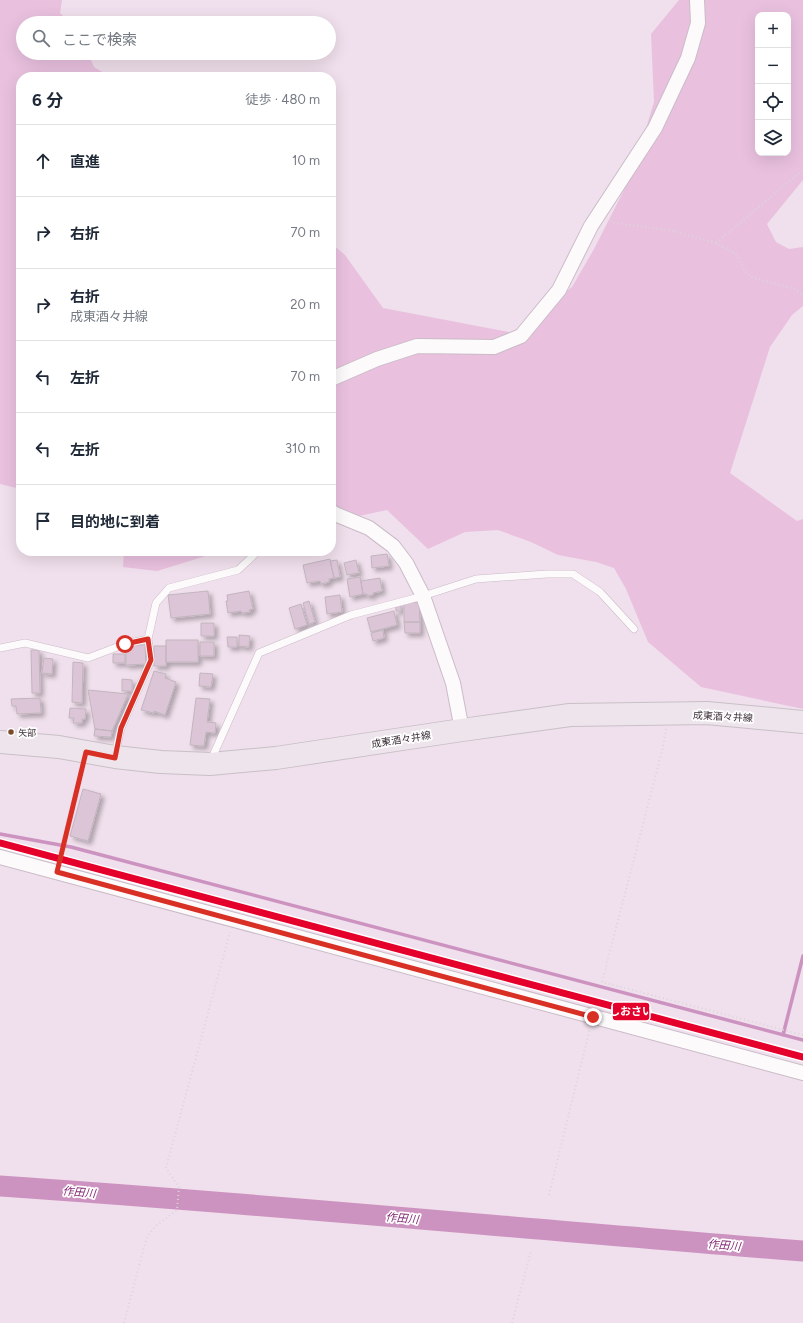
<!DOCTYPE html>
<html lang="ja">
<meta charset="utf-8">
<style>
:root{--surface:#fff;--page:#f2f2f3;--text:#1f2937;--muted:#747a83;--line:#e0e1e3}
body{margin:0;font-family:Figtree,"Noto Sans JP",sans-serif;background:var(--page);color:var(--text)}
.controls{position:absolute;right:12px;top:12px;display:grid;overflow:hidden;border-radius:8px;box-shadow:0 4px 16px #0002}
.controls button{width:36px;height:36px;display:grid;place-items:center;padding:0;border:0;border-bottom:1px solid var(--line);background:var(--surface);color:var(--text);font:20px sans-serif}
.stop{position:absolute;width:12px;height:12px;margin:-9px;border:3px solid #d93025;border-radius:50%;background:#fff}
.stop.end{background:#d93025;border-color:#fff;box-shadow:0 1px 4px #0008}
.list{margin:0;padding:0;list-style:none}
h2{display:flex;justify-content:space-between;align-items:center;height:52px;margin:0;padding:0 16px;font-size:17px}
h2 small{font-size:13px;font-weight:400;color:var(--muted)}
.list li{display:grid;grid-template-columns:26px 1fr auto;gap:12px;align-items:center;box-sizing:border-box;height:72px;padding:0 16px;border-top:1px solid var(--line)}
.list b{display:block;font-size:15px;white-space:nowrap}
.list p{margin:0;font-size:13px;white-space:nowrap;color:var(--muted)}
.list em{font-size:13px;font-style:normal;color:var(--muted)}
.icon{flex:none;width:22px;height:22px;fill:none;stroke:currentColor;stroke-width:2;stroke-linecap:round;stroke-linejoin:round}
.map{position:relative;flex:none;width:803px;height:1323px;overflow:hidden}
.search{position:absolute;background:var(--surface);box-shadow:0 4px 16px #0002;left:16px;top:16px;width:320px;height:44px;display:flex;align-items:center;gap:10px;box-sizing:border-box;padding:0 14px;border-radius:22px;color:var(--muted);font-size:15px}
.panel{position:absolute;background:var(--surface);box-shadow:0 4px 16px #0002;left:16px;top:72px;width:320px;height:484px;border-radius:16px}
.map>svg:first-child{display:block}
</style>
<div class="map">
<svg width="803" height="1323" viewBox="0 0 803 1323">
<defs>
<filter id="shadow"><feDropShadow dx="3.5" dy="3.5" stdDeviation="2" flood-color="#0004"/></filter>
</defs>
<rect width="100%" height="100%" fill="#f0dfec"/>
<path fill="#e9c1df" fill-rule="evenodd" d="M 0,0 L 62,0 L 60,13 L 70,23 L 23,23 L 23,53 L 88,53 L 94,67 L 111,77 L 21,77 L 21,489 L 0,484 Z
M 679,0 L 803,0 L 803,180 L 767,224 L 776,242 L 789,249 L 803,247 L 803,306 L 792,315 L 770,347 L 730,473 L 797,521 L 803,519 L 803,709 L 701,687 L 648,642 L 626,589 L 614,568 L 596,562 L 558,555 L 531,542 L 498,530 L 465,532 L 428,549 L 387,510 L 331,522 L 331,243 L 345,255 L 383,308 L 514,333 L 572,287 L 594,249 L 623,192 L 637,158 L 654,102 L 651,34 ZM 758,15 L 788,15 L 788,153 L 758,153 Z
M 124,551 L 222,551 L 157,571 L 123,567 Z"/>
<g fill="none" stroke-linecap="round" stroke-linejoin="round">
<path stroke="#cd93c0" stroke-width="3.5" d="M 0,834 L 71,847 L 803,1040
M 783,1035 L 803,956"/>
<path stroke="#cd93c0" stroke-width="21" d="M 0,1186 C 268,1204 535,1230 803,1251"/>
</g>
<path fill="#dcc5d7" stroke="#c2b5be" filter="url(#shadow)" d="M 387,554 L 389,566 L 372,568 L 371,556 Z
M 330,559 L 334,578 L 329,579 L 329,582 L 321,584 L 320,581 L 307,583 L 303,565 Z
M 337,560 L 340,577 L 334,578 L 330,561 Z
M 356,560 L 359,573 L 347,575 L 344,563 Z
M 360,577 L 363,594 L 350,597 L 347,579 Z
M 380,578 L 382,591 L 373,593 L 373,595 L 367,596 L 367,594 L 363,594 L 361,581 Z
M 208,591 L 210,614 L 171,618 L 168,595 Z
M 249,591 L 253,609 L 249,610 L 250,612 L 242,613 L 241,611 L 228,613 L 226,601 L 228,601 L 227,595 Z
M 340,595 L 342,612 L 327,614 L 325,597 Z
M 309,601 L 315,622 L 309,624 L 303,603 Z
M 419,602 L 420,622 L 404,622 L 404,603 Z
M 396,603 L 401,603 L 401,611 L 396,611 Z
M 301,604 L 307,625 L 295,629 L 289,608 Z
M 394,611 L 397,625 L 371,632 L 367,618 Z
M 404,622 L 420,622 L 420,633 L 405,633 Z
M 201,623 L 214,623 L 214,636 L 201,636 Z
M 383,630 L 384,638 L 373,641 L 371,633 Z
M 239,635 L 250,636 L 249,647 L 239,646 Z
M 227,637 L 237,637 L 237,647 L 228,647 Z
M 166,640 L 198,640 L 198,662 L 166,662 Z
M 200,642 L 214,642 L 214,656 L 200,656 Z
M 126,645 L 145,645 L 146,664 L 126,665 Z
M 154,646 L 166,646 L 166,666 L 154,666 Z
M 31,650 L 39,650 L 40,693 L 32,693 Z
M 113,654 L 125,654 L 125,663 L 113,663 Z
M 44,658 L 53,659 L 52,674 L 42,673 Z
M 73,662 L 83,663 L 82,703 L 72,702 Z
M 154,671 L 166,674 L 165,678 L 176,682 L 165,715 L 154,711 L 154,713 L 141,710 Z
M 200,673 L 213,674 L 211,687 L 199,686 Z
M 122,679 L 132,680 L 132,691 L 122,691 Z
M 88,690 L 128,694 L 112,731 L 95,729 Z
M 40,698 L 41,713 L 17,714 L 16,706 L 12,706 L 11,699 Z
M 196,698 L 210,699 L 207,722 L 216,723 L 215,733 L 206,732 L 204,746 L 190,745 Z
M 70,708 L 86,709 L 85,719 L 82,719 L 82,723 L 73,723 L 74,718 L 69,718 Z
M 95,729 L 112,731 L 111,737 L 94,736 Z
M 83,789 L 101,794 L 88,841 L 70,836 Z"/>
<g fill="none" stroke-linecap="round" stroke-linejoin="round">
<g stroke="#cabcc7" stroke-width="8">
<path id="service" d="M 0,648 L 25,643 L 88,658 L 125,644 L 148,639
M 115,754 L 121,728 L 151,660 L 148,639 L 156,603 L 169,588 L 238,570 L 254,555 L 254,551
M 211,760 L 259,653 L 351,615 L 423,596 L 476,579 L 547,574 L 573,574 L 600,592 L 634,629"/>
</g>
<g stroke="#cabcc7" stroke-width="16">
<path id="minor" d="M 331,379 L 377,359 L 417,346 L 494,347 L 521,336 L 559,290 L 591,226 L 655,128 L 688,58 L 698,23 L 697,0
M 331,511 L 335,514 L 369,528 L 393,546 L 406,563 L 423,596 L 453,683 L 462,730
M 0,857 L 803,1073"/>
</g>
<g stroke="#c8c0c6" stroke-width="24">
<path id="primary" d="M 0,742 L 59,747 L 115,757 L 161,762 L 210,764 L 276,758 L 462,730 L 570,715 L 707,713 L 803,722"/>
</g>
<path stroke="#dad6d9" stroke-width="2" stroke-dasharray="1 3" stroke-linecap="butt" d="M 610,220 L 615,223 L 668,230 L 716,243 L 736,254 L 745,271 L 751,277 L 794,289 L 803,295
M 716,243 L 803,170
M 666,729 L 663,747 L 602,982 L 803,1035
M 59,860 L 83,767
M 549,1195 L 590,1028
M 124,1323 L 147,1236 L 157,1225 L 177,1210 L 179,1187 L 166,1168 L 230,932
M 512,1323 L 531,1251"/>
<use href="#service" stroke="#fdfafc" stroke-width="7"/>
<use href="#minor" stroke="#fdfafc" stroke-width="14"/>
<use href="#primary" stroke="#eee5ec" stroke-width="22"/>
<g stroke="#fff" stroke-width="10">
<path id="rail-1" d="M 0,843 L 803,1057"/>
</g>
<use href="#rail-1" stroke="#e4002b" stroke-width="7"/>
</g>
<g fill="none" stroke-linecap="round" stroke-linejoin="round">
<path stroke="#d93025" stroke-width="5" d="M 125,644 L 148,639 L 151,660 L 121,728 L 115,758 L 86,752 L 57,872 L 593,1017"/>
</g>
<circle fill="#7a4b2a" stroke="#fff" stroke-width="1.5" cx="11" cy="732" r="3.5"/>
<g text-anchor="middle" stroke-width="3.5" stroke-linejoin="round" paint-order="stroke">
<g font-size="9" fill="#40343d" stroke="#fff" text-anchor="start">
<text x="18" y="736">矢部</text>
</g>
<g font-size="10" fill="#40343d" stroke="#fff">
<text transform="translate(723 716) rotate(3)" y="4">成東酒々井線</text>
<text transform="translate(401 739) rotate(-9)" y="4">成東酒々井線</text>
</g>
<g font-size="11" font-style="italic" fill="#882e78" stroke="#fff">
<text transform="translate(79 1192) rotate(5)" y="4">作田川</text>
<text transform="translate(402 1218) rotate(5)" y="4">作田川</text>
<text transform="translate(724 1245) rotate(5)" y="4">作田川</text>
</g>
</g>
<rect stroke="#fff" stroke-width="1.5" x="612" y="1002" width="38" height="19" rx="4" fill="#e4002b"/>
<g font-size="11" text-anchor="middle" font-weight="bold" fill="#fff">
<text x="631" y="1015">しおさい</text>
</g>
</svg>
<div class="controls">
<button>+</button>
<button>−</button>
<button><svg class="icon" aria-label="locate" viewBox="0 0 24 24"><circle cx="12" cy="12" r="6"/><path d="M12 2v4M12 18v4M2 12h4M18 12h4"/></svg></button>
<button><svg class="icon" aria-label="layers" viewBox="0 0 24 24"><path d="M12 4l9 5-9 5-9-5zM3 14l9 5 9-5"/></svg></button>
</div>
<div class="stop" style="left:125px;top:644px"></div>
<div class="stop end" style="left:593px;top:1017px"></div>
<div class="search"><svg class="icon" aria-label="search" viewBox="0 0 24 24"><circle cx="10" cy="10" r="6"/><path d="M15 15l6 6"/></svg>ここで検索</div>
<section class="panel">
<h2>6 分<small>徒歩 · 480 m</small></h2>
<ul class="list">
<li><svg class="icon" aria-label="ahead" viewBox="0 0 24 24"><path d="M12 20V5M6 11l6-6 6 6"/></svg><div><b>直進</b></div><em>10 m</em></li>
<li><svg class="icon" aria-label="right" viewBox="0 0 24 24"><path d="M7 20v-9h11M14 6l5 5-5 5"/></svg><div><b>右折</b></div><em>70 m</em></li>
<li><svg class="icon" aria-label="right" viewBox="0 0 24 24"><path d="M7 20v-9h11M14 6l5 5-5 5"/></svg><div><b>右折</b><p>成東酒々井線</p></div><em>20 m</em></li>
<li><svg class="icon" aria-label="left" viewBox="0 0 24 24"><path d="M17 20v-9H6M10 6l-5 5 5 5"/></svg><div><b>左折</b></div><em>70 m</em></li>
<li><svg class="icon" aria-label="left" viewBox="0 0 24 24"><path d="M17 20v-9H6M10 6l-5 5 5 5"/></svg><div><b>左折</b></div><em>310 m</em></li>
<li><svg class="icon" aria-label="arrive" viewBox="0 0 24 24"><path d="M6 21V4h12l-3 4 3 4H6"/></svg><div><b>目的地に到着</b></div></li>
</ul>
</section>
</div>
